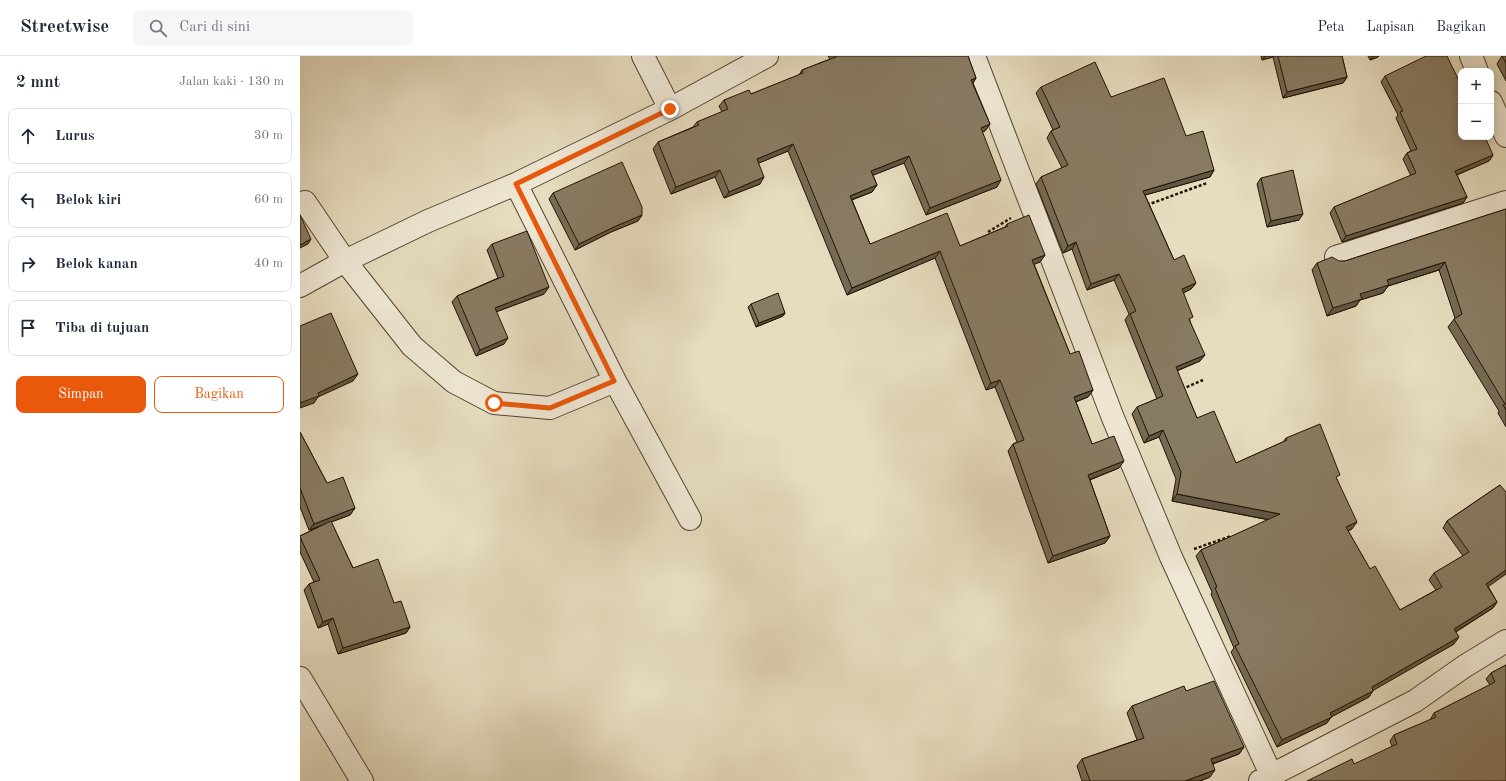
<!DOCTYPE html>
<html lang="id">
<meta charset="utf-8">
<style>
:root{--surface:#fff;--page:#f6f6f7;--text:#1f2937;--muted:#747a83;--line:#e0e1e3;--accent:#ea580c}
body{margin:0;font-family:"Old Standard TT",serif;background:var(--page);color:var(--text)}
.controls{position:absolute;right:12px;top:12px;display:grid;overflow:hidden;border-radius:8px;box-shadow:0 2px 10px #0003}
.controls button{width:36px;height:36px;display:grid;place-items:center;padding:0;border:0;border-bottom:1px solid var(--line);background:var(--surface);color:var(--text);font:20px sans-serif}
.stop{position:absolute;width:12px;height:12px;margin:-9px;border:3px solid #ea580c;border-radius:50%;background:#fff}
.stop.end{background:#ea580c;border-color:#fff;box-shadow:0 1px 4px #0008}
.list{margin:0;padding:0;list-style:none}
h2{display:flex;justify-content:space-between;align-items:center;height:52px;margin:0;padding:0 16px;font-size:17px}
h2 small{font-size:13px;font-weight:400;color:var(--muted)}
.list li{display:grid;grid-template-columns:26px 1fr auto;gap:12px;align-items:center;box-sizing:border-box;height:56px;margin:0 8px 8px;padding:0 8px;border:1px solid var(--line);border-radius:8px}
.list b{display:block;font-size:15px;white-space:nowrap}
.list em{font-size:13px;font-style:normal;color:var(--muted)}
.actions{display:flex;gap:8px;padding:12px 16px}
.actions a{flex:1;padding:9px 0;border:1px solid var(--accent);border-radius:8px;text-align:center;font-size:14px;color:var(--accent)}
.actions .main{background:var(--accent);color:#fff}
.icon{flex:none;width:22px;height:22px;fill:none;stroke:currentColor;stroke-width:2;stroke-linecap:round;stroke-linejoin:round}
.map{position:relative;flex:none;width:1206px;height:725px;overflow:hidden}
header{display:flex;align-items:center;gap:24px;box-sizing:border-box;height:56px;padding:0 20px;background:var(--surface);border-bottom:1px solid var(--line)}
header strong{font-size:19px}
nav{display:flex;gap:22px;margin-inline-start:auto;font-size:14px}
.search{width:280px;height:36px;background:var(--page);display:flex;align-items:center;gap:10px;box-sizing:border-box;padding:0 14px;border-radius:8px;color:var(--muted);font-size:15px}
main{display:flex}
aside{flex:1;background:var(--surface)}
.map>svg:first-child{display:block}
</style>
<header>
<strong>Streetwise</strong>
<div class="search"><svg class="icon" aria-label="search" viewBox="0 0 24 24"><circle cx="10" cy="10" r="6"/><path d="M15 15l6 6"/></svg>Cari di sini</div>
<nav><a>Peta</a><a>Lapisan</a><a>Bagikan</a></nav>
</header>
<main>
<aside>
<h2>2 mnt<small>Jalan kaki · 130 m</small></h2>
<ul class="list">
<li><svg class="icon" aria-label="ahead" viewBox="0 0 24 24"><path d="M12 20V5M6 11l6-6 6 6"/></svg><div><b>Lurus</b></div><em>30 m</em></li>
<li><svg class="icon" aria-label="left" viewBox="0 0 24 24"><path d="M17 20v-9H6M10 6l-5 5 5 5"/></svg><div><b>Belok kiri</b></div><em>60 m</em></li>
<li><svg class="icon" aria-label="right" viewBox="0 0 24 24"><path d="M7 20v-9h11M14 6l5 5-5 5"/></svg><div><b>Belok kanan</b></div><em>40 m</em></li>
<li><svg class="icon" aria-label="arrive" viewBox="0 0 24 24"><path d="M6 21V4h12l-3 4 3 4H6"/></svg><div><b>Tiba di tujuan</b></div></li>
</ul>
<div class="actions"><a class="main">Simpan</a><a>Bagikan</a></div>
</aside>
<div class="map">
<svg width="1206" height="725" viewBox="0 0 1206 725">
<rect width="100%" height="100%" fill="#e6dcbf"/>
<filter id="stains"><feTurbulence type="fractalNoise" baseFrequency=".005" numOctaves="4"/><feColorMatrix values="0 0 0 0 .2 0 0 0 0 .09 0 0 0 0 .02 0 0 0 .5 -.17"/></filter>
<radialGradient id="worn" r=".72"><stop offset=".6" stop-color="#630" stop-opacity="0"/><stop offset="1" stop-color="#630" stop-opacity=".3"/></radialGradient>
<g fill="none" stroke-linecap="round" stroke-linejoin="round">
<g stroke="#534430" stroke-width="24">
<path id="minor" d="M 343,0 L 370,53
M 674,0 L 813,362 L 871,501 L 974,725
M 1171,0 L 1177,15
M 1191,46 L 1206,80
M 216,128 L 315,325
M 5,146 L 45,205 L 112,290 L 154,326 L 194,347 L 250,352 L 315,325 L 390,463
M 1036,201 L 1206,146
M 0,230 L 45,205 L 128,165 L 216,128 L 370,53 L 467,0
M 0,622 L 62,725
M 960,725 L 1115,645 L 1165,610 L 1206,585"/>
</g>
<path stroke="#221200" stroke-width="2.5" stroke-dasharray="3 2" stroke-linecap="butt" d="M 847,149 L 907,127
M 688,176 L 711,162
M 882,333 L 903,324
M 894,493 L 931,480"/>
<use href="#minor" stroke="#efe8d5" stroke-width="22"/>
</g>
<path fill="#756a55" stroke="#221200" d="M 528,0 L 668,0 L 676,22 L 673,27 L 690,68 L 685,75 L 682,76 L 697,131 L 626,159 L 604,107 L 573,119 L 577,129 L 572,136 L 552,144 L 570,188 L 660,190 L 705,171 L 707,168 L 745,199 L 740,206 L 734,208 L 770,298 L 793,334 L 788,341 L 776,346 L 792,388 L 819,412 L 790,424 L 810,480 L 805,487 L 748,507 L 708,395 L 713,388 L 717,386 L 695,331 L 686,334 L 635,202 L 547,239 L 488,95 L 458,107 L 460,128 L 424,142 L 415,121 L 371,138 L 353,93 L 358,86 L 393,71 L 397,66 L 422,56 L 419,50 L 424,44 L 451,38 L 499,19 L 502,14 L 530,3 Z
M 961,0 L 1042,0 L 1047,21 L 1043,27 L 983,42 L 973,1 L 962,4 Z
M 1068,0 L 1079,0 L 1078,1 L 1070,4 Z
M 1202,0 L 1206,0 L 1206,25 L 1197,8 Z
M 1085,20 L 1193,99 L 1189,105 L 1157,119 L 1167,141 L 1163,147 L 1042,186 L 1030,157 L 1034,151 L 1111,120 L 1103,103 L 1107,97 L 1111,95 L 1096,62 L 1098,59 L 1081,26 Z
M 741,31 L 811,41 L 886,80 L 914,114 L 910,121 L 845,139 L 874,204 L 896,227 L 891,233 L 883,237 L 900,305 L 877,315 L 897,362 L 936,407 L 983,386 L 986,382 L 1037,423 L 1052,473 L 1048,475 L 1070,513 L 1100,554 L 1136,534 L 1129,524 L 1134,517 L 1163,500 L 1143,472 L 1147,465 L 1200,429 L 1188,530 L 1197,546 L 1193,552 L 1156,576 L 1154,588 L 1073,634 L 1069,641 L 1031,661 L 1027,667 L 977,691 L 931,596 L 934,592 L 911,538 L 912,536 L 896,500 L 901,494 L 969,464 L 872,445 L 876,423 L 859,381 L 844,387 L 832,358 L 837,351 L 857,343 L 825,264 L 829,258 L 814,224 L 787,234 L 772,193 L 763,197 L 736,128 L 741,121 L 762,112 L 747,82 L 751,75 L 753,74 L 736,37 Z
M 961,122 L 999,164 L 967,171 L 957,128 Z
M 253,137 L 342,159 L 338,165 L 311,176 L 275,194 L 249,143 Z
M 1206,153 L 1206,371 L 1198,357 L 1199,355 L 1148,271 L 1155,262 L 1139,214 L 1088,230 L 1083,237 L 1060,244 L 1056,250 L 1027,260 L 1012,214 L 1017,207 L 1045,205 Z
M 192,188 L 244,238 L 196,256 L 204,288 L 176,300 L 152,246 L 157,240 L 198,222 L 187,194 Z
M 451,248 L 485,257 L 483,260 L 456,271 L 448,251 Z
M 0,376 L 27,427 L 55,452 L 50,459 L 31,466 L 53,512 L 94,547 L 110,571 L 106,577 L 38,598 L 28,568 L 18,572 L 4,534 L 9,528 L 14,526 L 0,496 L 0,480 L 21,470 L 9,474 L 0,451 Z
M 1206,609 L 1206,725 L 1092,690 L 1090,685 L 1094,679 L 1130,664 L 1134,657 L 1190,629 L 1186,623 L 1191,617 Z
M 886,635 L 944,691 L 939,698 L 913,708 L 910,721 L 900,725 L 782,725 L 777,710 L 782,703 L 837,684 L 827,657 L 832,650 Z"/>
<path fill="#5f5645" stroke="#221200" d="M 965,0 L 973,0 L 973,1 L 962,4 Z
M 1073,0 L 1079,0 L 1078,1 L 1070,4 Z
M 1047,21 L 1043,27 L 983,42 L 987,36 Z
M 676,22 L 672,29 L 671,24 Z
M 690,68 L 685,75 L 676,79 L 681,72 Z
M 493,88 L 488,95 L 452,110 L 457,103 Z
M 1193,99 L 1189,105 L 1151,121 L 1155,115 Z
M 609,100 L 604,107 L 566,122 L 571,115 Z
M 420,114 L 415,121 L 371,138 L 376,131 Z
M 914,114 L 910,121 L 838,141 L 843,135 Z
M 464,121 L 460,128 L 424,142 L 429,136 Z
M 701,124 L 697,131 L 626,159 L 630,152 Z
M 577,129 L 572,136 L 545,146 L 550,140 Z
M 1167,141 L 1163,147 L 1042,186 L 1046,180 Z
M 1003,158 L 999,164 L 967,171 L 971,165 Z
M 342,159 L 338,165 L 311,176 L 275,194 L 279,188 L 316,170 Z
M 11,183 L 8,188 L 0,192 L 0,189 Z
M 776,186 L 772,193 L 763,197 L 768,190 Z
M 640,195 L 635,202 L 547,239 L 552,232 Z
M 745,199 L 740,206 L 728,211 L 732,204 Z
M 1145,206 L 1139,214 L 1088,230 L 1083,237 L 1060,244 L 1056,250 L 1027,260 L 1033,252 L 1087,224 Z
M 819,218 L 814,224 L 787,234 L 791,228 Z
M 896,227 L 891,233 L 877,240 L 882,233 Z
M 249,231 L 244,238 L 190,258 L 195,252 Z
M 485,257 L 483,260 L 456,271 L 459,267 Z
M 208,282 L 204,288 L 176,300 L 180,294 Z
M 905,299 L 900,305 L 871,317 L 876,311 Z
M 58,318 L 53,325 L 18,341 L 14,347 L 0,352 L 0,347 L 18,337 Z
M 700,324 L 695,331 L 686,334 L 691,327 Z
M 793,334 L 788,341 L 769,348 L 774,341 Z
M 863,374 L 859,381 L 844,387 L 849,380 Z
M 824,405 L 819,412 L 783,426 L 788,419 Z
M 877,438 L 980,458 L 976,465 L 872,445 Z
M 55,452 L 50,459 L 9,474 L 14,468 Z
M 1057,466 L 1052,473 L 1041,478 L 1046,471 Z
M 810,480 L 805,487 L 748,507 L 753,500 Z
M 1206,514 L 1206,518 L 1182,535 L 1186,528 Z
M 1197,546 L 1193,552 L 1150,579 L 1154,573 Z
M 33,562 L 28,568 L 18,572 L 23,566 Z
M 110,571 L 106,577 L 38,598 L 43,592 Z
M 1159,581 L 1154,588 L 1067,638 L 1072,631 Z
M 1073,635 L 1069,641 L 1031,661 L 1027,667 L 977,691 L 982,684 L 1030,657 Z
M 944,691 L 939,698 L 906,710 L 911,703 Z
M 915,714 L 910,721 L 900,725 L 885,725 Z"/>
<path fill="#887b63" stroke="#221200" d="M 536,0 L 668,0 L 676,22 L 671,24 L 690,68 L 681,72 L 701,124 L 630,152 L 609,100 L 571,115 L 577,129 L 550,140 L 570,188 L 647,157 L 660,190 L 708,170 L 707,168 L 729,159 L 745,199 L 732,204 L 770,298 L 779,295 L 793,334 L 774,341 L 792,388 L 814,380 L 824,405 L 788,419 L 810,480 L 753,500 L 713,388 L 724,384 L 700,324 L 691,327 L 640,195 L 552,232 L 493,88 L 457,103 L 464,121 L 429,136 L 420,114 L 376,131 L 358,86 L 399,69 L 397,66 L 428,53 L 424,44 L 449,34 L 451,38 L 503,17 L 502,14 L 536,1 Z
M 978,0 L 1042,0 L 1047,21 L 987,36 Z
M 1126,0 L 1147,0 L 1161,29 L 1161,81 L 1185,81 L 1193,99 L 1155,115 L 1167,141 L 1046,180 L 1034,151 L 1116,117 L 1107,97 L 1117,93 L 1100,56 L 1103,55 L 1085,20 Z
M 1202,0 L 1206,0 L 1206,7 Z
M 795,6 L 811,41 L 864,22 L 886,80 L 903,75 L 914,114 L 843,135 L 874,204 L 884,199 L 896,227 L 882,233 L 893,261 L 889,263 L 905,299 L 876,311 L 897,362 L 914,355 L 936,407 L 987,384 L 986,382 L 1020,368 L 1040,419 L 1036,421 L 1057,466 L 1046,471 L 1070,513 L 1075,510 L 1100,554 L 1142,531 L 1134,517 L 1169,496 L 1147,465 L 1200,429 L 1206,436 L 1206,514 L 1186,528 L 1197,546 L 1154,573 L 1159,581 L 1072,631 L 1073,635 L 1030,657 L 1032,661 L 982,684 L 935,590 L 939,588 L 915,532 L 917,531 L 901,494 L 980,458 L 877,438 L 881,416 L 863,374 L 849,380 L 837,351 L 863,340 L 830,258 L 836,255 L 819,218 L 791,228 L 776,186 L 768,190 L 741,121 L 768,109 L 751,75 L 760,71 L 741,31 Z
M 322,106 L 342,151 L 342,159 L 316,170 L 279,188 L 253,137 Z
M 993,114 L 1003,158 L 971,165 L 961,122 Z
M 1206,153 L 1206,354 L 1203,349 L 1205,348 L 1154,263 L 1162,258 L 1145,206 L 1087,224 L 1089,229 L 1060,238 L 1062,243 L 1033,252 L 1017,207 L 1032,201 L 1039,205 L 1045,205 Z
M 0,159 L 11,183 L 0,189 Z
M 227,175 L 249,231 L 195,252 L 208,282 L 180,294 L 157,240 L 204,220 L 192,188 Z
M 478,237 L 485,257 L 459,267 L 451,248 Z
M 31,257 L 58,318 L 18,337 L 19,340 L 0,347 L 0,270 Z
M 0,376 L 27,427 L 43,421 L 55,452 L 14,468 L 0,432 Z
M 31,465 L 53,512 L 78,503 L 94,547 L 101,545 L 110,571 L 43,592 L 33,562 L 23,566 L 9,528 L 20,524 L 0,481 L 0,480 Z
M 1206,609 L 1206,725 L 1007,725 L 1052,703 L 1054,708 L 1097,688 L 1094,679 L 1136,661 L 1134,657 L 1195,626 L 1191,617 Z
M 914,625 L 944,691 L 911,703 L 915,714 L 885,725 L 790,725 L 782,703 L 844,682 L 832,650 L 884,630 L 886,635 Z"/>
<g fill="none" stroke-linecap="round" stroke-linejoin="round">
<path stroke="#ea580c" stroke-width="5" d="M 194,347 L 250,352 L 314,325 L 216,128 L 370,53"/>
</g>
<rect width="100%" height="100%" filter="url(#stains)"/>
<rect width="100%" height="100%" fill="url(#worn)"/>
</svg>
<div class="controls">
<button>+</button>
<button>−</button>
</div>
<div class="stop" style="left:194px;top:347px"></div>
<div class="stop end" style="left:370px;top:53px"></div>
</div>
</main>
